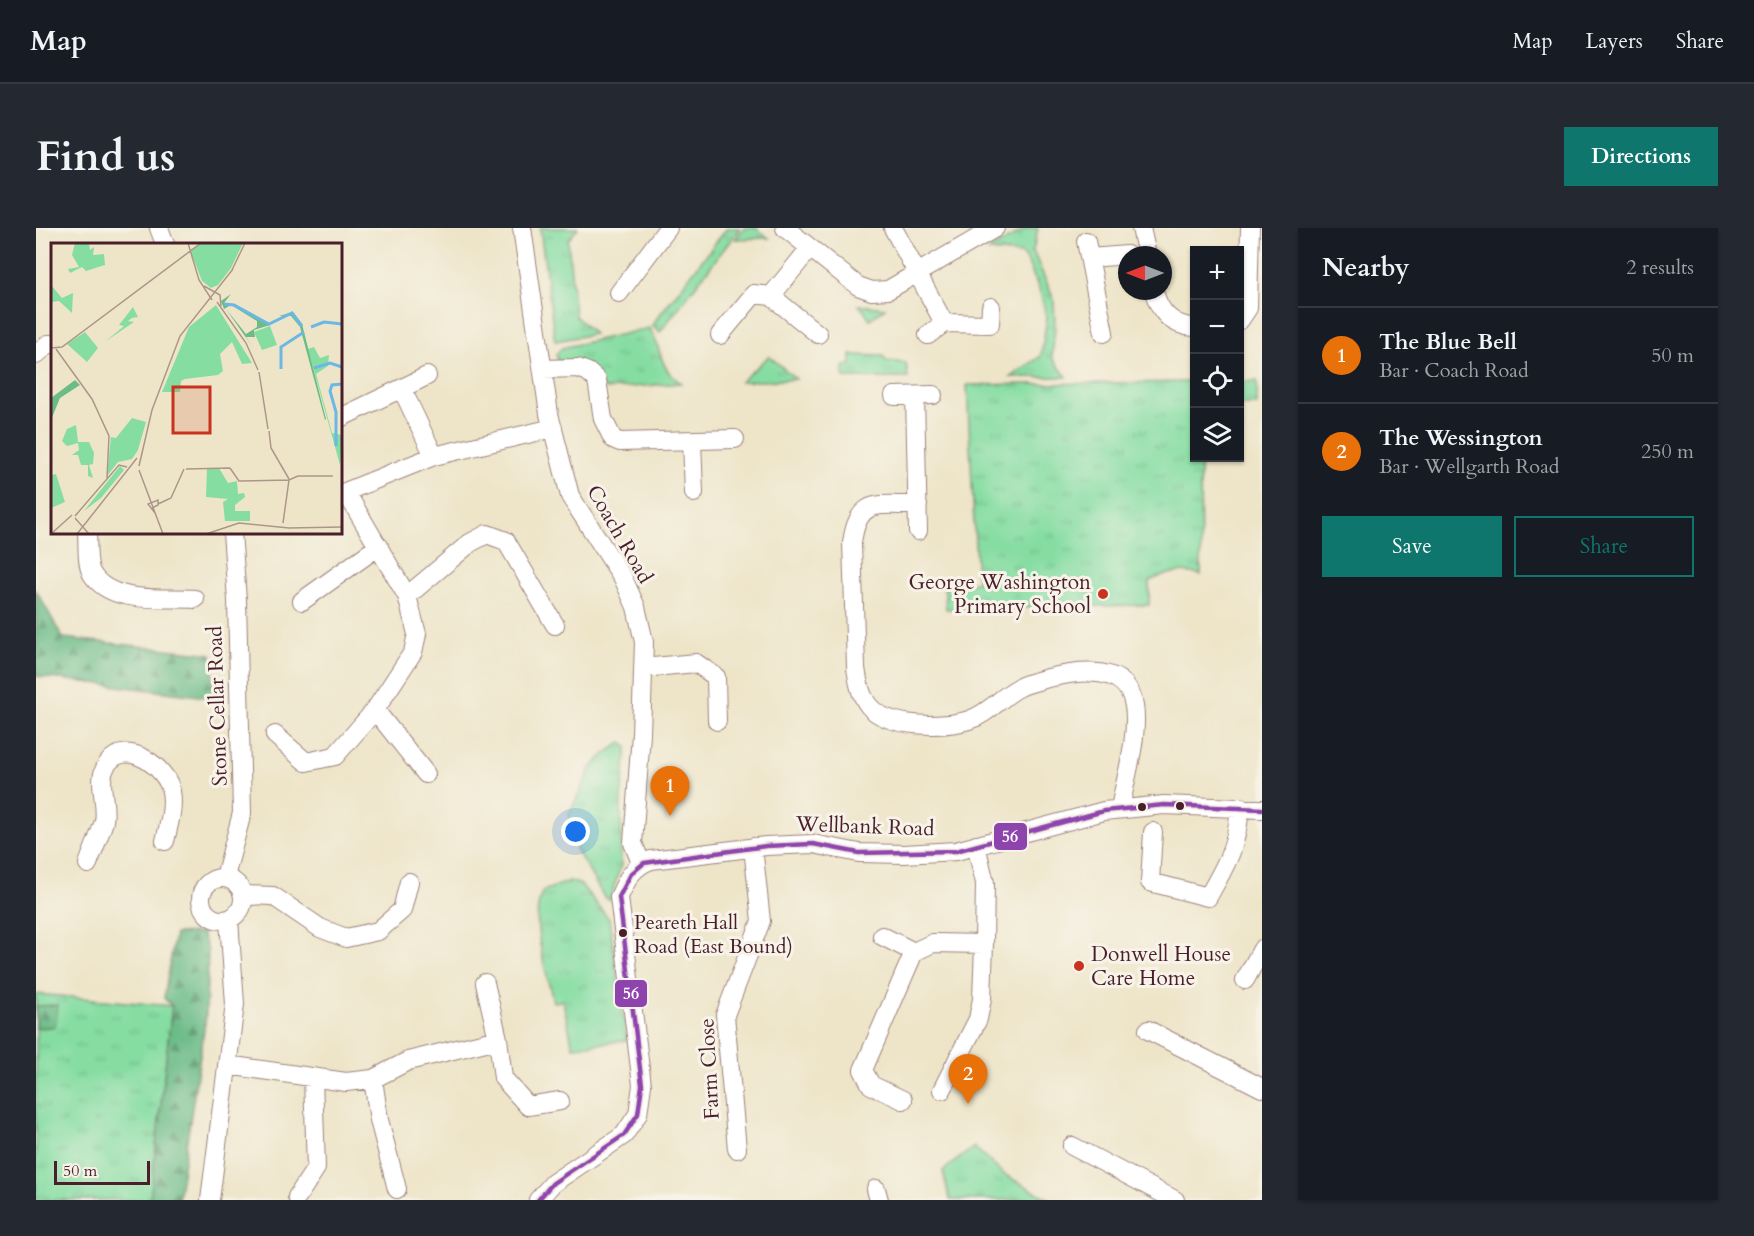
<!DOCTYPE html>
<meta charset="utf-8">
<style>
:root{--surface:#171b24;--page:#242831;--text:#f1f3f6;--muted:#9ea1a6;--line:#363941;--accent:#0f766e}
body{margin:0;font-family:Cardo,serif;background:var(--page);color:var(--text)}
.controls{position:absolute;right:18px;top:18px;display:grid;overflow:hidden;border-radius:0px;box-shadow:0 2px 4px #0004}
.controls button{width:54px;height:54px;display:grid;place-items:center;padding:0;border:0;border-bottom:2px solid var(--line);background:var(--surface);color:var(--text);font:30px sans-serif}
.compass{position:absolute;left:1082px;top:18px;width:54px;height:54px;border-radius:50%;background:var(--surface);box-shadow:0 2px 4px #0004;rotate:270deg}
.scale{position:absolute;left:18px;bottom:15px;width:96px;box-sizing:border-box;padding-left:6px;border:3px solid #4a1f2b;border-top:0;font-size:16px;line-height:21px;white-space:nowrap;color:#4a1f2b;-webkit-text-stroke:4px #f7f3e8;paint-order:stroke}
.you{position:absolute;left:540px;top:604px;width:21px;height:21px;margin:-15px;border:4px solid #fff;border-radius:50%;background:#1a73e8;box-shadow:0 0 0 9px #1a73e833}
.badge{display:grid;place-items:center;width:39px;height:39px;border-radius:50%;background:var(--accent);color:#fff;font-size:20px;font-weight:700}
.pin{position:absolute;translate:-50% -50px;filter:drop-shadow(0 2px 3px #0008)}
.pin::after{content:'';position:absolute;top:32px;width:21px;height:18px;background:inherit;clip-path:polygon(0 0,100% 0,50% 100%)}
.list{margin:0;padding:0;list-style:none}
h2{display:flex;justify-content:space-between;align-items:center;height:78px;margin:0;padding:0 24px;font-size:26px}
h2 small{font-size:20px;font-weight:400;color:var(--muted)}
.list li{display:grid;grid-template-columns:39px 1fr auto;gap:18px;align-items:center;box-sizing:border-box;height:96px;padding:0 24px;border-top:2px solid var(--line)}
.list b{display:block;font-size:22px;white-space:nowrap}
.list p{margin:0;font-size:20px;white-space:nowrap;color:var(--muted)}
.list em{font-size:20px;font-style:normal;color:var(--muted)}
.actions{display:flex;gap:12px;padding:18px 24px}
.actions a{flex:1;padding:14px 0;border:2px solid var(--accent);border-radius:0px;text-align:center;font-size:21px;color:var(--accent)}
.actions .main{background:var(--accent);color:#fff}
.icon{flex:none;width:33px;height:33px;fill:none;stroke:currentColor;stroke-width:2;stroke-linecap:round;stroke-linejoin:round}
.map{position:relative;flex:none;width:1226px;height:972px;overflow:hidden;border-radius:0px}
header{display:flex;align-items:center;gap:36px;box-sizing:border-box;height:84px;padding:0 30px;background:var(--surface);border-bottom:2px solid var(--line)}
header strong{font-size:28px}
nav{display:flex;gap:33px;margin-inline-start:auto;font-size:21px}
.intro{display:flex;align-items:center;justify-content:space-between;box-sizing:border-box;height:144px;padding:0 36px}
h1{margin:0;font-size:42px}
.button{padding:15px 27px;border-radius:0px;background:var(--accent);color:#fff;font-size:21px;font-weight:700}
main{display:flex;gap:36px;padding:0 36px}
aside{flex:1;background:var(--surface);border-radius:0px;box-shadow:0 2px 4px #0004}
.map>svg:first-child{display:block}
</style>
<header>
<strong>Map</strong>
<nav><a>Map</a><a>Layers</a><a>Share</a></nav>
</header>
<div class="intro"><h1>Find us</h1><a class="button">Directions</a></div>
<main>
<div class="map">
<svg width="1226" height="972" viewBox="0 0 1226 972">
<defs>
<pattern id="grass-tufts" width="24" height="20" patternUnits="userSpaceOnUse" patternTransform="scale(1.5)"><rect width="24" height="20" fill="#85dda2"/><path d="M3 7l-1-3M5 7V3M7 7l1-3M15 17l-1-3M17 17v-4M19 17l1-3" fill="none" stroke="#74bd8c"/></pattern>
<pattern id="forest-firs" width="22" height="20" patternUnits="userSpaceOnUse" patternTransform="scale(1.5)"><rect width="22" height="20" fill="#6cbc88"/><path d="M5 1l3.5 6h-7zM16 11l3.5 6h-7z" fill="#5b986f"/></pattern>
</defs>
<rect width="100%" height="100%" fill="#f7f3e8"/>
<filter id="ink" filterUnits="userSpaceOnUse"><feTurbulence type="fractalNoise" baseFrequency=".0167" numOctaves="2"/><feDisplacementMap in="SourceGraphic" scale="12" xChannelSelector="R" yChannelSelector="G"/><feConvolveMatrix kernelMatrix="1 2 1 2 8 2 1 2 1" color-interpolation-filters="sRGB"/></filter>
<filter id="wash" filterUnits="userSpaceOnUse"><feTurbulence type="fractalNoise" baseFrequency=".008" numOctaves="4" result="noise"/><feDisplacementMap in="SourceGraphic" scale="24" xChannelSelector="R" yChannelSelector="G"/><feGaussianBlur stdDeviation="1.35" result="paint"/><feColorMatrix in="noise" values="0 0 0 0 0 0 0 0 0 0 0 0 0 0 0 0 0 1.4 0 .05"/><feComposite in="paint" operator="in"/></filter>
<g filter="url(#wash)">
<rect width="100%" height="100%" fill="#eee5c9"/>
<path fill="url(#grass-tufts)" stroke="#687e66" stroke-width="1.5" d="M 504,0 L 542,0 L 532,12 L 539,88 L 558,106 L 519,113 Z
M 691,0 L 704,0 L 624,104 L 616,97 Z
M 709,0 L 720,0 L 733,10 L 699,11 Z
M 991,0 L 1002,0 L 997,23 L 1018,72 L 1019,99 L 1016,130 L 1031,149 L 975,149 L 1005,128 L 1011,89 L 1003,61 L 990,30 L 986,26 L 952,23 Z
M 823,77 L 849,80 L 834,91 Z
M 613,100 C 628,122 620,138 645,155 L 571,161 L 522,133 L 520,126 L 526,120 Z
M 815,127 L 847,128 L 850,133 L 870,135 L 872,150 L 808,150 L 808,138 L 815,137 Z
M 733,128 L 760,151 L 704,154 Z
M 1221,153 L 1221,177 L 1204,177 L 1204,154 Z
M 1158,154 L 1158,230 L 1164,230 L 1165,347 C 1145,341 1132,345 1113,353 L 1113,377 L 910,381 L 908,355 L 941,354 L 931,157 Z
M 586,514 L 591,519 L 585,571 L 585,637 L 574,672 L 568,669 L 541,623 L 533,587 L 555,540 L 569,526 Z
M 534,653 L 545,657 L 573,691 L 591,812 L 537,819 L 527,773 L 517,774 C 511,745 492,688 507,663 Z
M 0,766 L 136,778 L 114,972 L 0,972 Z
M 938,919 L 967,946 L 1015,972 L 914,972 L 907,943 Z"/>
<path fill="url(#forest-firs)" stroke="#5b6e5a" stroke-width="1.5" d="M 0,362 L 27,410 L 176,426 L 178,470 L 0,448 Z
M 166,705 L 172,723 L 170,788 L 142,972 L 114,972 L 136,778 L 128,770 L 139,706 Z
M 22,777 L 19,799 L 0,800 L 0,778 Z"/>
</g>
<g filter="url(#ink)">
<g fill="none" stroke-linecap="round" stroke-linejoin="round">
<g stroke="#9c827a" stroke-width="20">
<path id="minor" d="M 123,0 L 129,16
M 486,0 L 513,186 L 534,268 L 587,350 L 600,379 L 608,414 L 605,506 L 597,615 L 605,635
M 749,0 L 822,58 L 836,63 L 852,62 L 959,0
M 857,0 L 908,95 L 954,96 L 955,79
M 1105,0 L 1111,27
M 1050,13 L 1068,105
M 1054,30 L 1091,27
M 1118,63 C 1123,84 1136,98 1158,99
M 583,65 L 632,0
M 735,68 L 782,106
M 1204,92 L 1212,80 L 1214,0
M 684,107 L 718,66 L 735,68 L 774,20
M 892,107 L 908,95
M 0,127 L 12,116 L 16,116
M 507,141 L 542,140 L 552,144 L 561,152 L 567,191 L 577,211 L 584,214 L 699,211
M 366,161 L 398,228
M 858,168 L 897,167
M 879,168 L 882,303
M 304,190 L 391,148
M 656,213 L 658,265
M 304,266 L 398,228 L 517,200
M 882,277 C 843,278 822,268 816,315 L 820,440 C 822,453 824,467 833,478 C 851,500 908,500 933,492 C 952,486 965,469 982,460 C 990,455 1003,453 1012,450 C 1043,443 1092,435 1098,478 C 1103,508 1089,551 1084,581
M 51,304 C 52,316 50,336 56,346 C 75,377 128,369 159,371
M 371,368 L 434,315 L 451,306 L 470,313 L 519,397
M 266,373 L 343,318
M 607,440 L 660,435 L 680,449 L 681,493
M 339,482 L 390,546
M 239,507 L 270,534 L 299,528 L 339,482 L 377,424 L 381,406 L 371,368 L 310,264
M 1117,604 L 1114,654 L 1172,669 C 1191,635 1201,619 1204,579
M 52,636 C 57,622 64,607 68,593 C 72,574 59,552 72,535 C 91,510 131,540 135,563 C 138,580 133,596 129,613
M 189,649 L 206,585 L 201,372 L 196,304
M165 671a21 21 0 1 1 42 0a21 21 0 1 1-42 0Z
M 209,667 L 237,668 L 284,700 L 310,710 L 342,703 L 366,682 L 373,654
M 846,708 L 878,724
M 1209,752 L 1226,721
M 449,755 L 462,811 L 467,850 L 492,878 L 524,873
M 1112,802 L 1226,860
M 191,837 L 310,854 L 337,851 L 372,833 L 462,811
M 337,851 L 343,892 L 361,961
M 906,862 L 942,791 L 946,771 L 948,716
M 867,872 L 835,857 L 827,842 L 878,724 L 897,715 L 948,716 L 949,655 L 940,617
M 1036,918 L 1139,972
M 701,921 L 689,787 L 725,693 L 717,619
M 840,961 L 843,972
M 261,969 L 280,940 L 277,850
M 174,972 L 199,776 L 193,692
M 502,972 L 517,955 L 588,907 L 602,886 L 606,857 L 583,669 C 591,651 596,639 615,632 L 730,618 L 777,616 L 823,625 L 868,626 L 920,623 L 1068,583 L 1128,577 L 1226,581"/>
</g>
<use href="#minor" stroke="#fff" stroke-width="18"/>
<g stroke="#f7f3e8" stroke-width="9">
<path id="bus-1" d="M 502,972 L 517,955 L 588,907 L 602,886 L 606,857 L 583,669 L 595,646 L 608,635 L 730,618 L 777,616 L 823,625 L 920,623 L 1068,583 L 1128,577 L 1226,581"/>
</g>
<use href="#bus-1" stroke="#8e44ad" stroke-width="4.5"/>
</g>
</g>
<g fill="#c8321e" stroke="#f7f3e8" stroke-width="2">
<circle cx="1067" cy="366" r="6"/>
<circle cx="1043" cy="738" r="6"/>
</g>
<g fill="#4a1f2b" stroke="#f7f3e8" stroke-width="2">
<circle cx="1144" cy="578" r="5"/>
<circle cx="1106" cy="579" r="5"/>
<circle cx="587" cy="705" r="5"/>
</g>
<g text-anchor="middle" stroke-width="6" stroke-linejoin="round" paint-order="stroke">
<g font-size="20" fill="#4a1f2b" stroke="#f7f3e8" text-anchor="start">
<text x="598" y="701">Peareth Hall<tspan x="598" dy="24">Road (East Bound)</tspan></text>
</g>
<g font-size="21" fill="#4a1f2b" stroke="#f7f3e8">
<text transform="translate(584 306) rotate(60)" y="7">Coach Road</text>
<text transform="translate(181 478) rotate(-92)" y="7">Stone Cellar Road</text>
<text transform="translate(829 598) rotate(2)" y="7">Wellbank Road</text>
<text transform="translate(673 841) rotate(-93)" y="7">Farm Close</text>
</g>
<g font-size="21" fill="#4a1f2b" stroke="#f7f3e8" text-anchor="end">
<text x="1055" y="361">George Washington<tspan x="1055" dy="24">Primary School</tspan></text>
<text x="1055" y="733" text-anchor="start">Donwell House<tspan x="1055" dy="24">Care Home</tspan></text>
</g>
</g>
<g transform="translate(15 15)">
<rect width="291" height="291" fill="#eee5c9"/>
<path d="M 24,0 L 38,0 L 39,7 L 43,4 L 42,12 L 53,11 L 54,22 L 35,28 L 31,24 L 19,30 L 17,26 L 28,24 L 21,12 ZM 151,0 L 192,0 L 180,25 L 167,42 L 160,45 L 151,38 L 139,7 ZM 0,42 L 11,55 L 22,50 L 21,70 L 8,58 L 0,59 ZM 165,62 L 201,120 L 191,121 L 181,99 L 169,111 L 172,128 L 167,132 L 134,136 L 130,138 L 129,149 L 111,149 L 138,84 ZM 82,64 L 87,74 L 81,75 L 77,78 L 83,79 L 55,98 L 73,83 L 68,82 ZM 34,89 L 47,105 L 36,119 L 16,101 ZM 263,104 L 269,115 L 278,112 L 277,123 L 265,131 L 281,190 L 291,192 L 289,222 L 257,106 ZM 81,175 L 95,179 L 87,207 L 81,216 L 67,219 L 56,233 L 60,194 L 65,195 ZM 25,182 L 27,199 L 38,199 L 43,210 L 42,221 L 38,222 L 42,235 L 37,233 L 37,222 L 30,222 L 27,212 L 21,212 L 28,207 L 27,200 L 16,203 L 11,198 L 16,186 ZM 69,223 L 73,227 L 50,255 L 33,268 ZM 156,225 L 168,225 L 177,240 L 186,238 L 187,251 L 193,250 L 194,254 L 184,262 L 184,268 L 199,268 L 199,278 L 174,278 L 172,259 L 177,256 L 155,254 ZM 5,231 L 14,259 L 0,265 L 0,232 Z" fill="#85dda2"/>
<path d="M 180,51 L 173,60 L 185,63 L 219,82 L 203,87 L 204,94 L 195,94 L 203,106 L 175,66 L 195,91 L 206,84 L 206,78 L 180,62 L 173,66 L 170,58 ZM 242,69 L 251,81 L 275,176 L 274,177 L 249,84 L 240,73 L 228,73 ZM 24,137 L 29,142 L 9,155 L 0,177 L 0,155 Z" fill="#6cbc88"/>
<path d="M 219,83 L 226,102 L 211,107 L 203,89 Z" fill="#85dda2"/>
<path fill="none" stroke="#6bb8e4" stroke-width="3" d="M 173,61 L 183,62 L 218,81 L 241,70 L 251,83M 260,84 L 273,79 L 291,81M 263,125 L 279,120 L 291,124M 230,126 L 230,104 L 253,89M 285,203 L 285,169 L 279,148 L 281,142 L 291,141"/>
<path fill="none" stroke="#ac968a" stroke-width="1.5" d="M 137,0 L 148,37 L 161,57M 180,29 L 194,0M 153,43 L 169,52 L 170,63M 166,59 L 195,100 L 207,127M 0,105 L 11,104 L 150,0M 5,106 L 41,156 L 58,193 L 56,235M 208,129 L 217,186M 218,188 L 220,205 L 238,236M 88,223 L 101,167 L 129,93 L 182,26M 179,225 L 188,238 L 238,237 L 247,233M 135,226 L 179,225M 88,227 L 112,291M 247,233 L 282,233M 107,261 L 120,255 L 133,226M 101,265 L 107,262 L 107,257 L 97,261 L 104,270M 24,273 L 68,222 L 76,224M 24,275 L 38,291M 232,280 L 238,237M 0,291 L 21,272M 26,291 L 86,215M 155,291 L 188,280 L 238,285 L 291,284"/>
<path fill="#c8321e" fill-opacity="0.15" stroke="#c8321e" stroke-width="3" d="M 122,144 L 159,144 L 159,190 L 122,190 Z"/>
<rect width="291" height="291" fill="none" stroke="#4a1f2b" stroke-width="3"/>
</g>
<g stroke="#f7f3e8" stroke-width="2">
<rect x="957" y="594" width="35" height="29" rx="6" fill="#8e44ad"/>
<rect x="578" y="751" width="34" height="29" rx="6" fill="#8e44ad"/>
</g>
<g font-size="16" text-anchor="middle" font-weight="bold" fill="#fff">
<text x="974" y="614">56</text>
<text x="595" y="771">56</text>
</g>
</svg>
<div class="controls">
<button>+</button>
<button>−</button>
<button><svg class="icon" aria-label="locate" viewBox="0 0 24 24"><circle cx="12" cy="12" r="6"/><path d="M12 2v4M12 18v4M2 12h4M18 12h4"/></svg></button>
<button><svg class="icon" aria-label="layers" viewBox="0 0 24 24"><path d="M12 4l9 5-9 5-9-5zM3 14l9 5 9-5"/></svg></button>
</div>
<svg class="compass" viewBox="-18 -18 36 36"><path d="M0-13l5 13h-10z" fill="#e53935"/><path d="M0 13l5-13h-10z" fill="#9ea1a6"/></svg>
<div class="scale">50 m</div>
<div class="you"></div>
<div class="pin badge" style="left:634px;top:588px;background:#e8710a">1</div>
<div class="pin badge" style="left:932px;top:876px;background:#e8710a">2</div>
</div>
<aside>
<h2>Nearby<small>2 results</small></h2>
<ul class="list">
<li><span class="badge" style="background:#e8710a">1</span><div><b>The Blue Bell</b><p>Bar · Coach Road</p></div><em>50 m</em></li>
<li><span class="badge" style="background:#e8710a">2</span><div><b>The Wessington</b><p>Bar · Wellgarth Road</p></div><em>250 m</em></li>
</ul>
<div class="actions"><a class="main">Save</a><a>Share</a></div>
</aside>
</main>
